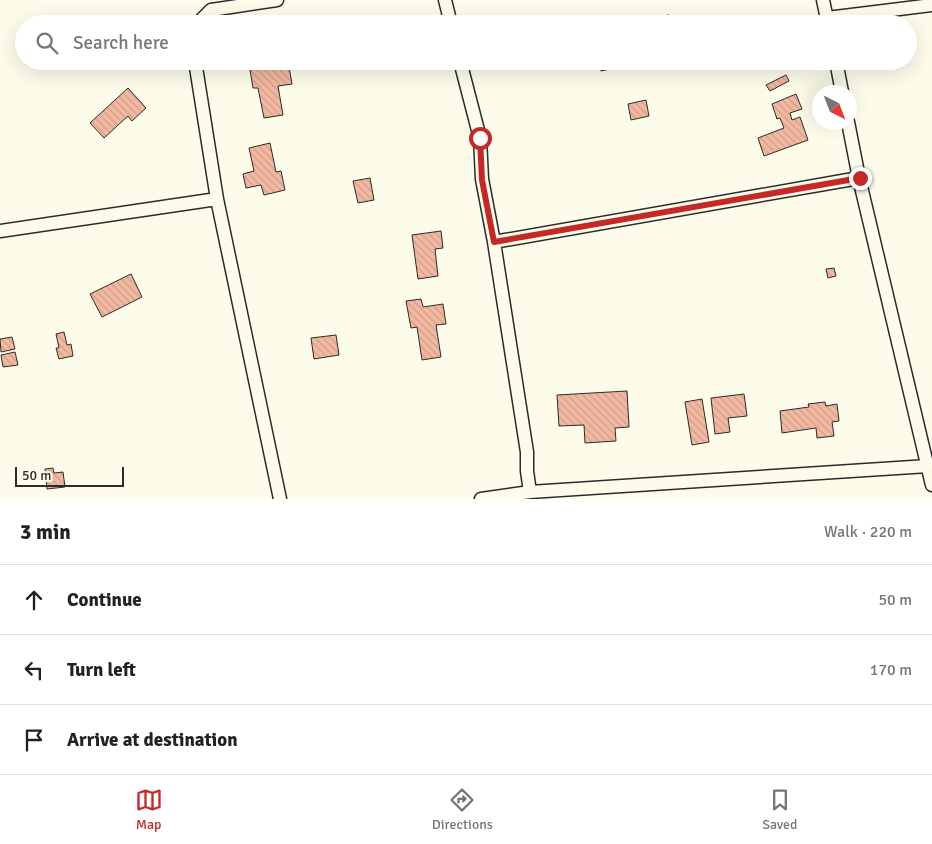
<!DOCTYPE html>
<meta charset="utf-8">
<style>
:root{--surface:#fff;--page:#f6f6f6;--text:#222;--muted:#767676;--line:#e0e0e0;--accent:#c62828}
body{margin:0;font-family:Signika,sans-serif;background:var(--page);color:var(--text)}
.compass{position:absolute;left:812px;top:85px;width:45px;height:45px;border-radius:50%;background:var(--surface);box-shadow:0 5px 20px #0002;rotate:138deg}
.scale{position:absolute;left:15px;bottom:12px;width:109px;box-sizing:border-box;padding-left:5px;border:2px solid #2b2b2b;border-top:0;font-size:14px;line-height:18px;white-space:nowrap;color:#2b2b2b;-webkit-text-stroke:4px #fdfbea;paint-order:stroke}
.stop{position:absolute;width:15px;height:15px;margin:-11px;border:4px solid #c62828;border-radius:50%;background:#fff}
.stop.end{background:#c62828;border-color:#fff;box-shadow:0 1px 5px #0008}
.list{margin:0;padding:0;list-style:none}
h2{display:flex;justify-content:space-between;align-items:center;height:65px;margin:0;padding:0 20px;font-size:21px}
h2 small{font-size:16px;font-weight:400;color:var(--muted)}
.list li{display:grid;grid-template-columns:32px 1fr auto;gap:15px;align-items:center;box-sizing:border-box;height:70px;padding:0 20px;border-top:1px solid var(--line)}
.list b{display:block;font-size:19px;white-space:nowrap}
.list em{font-size:16px;font-style:normal;color:var(--muted)}
.icon{flex:none;width:28px;height:28px;fill:none;stroke:currentColor;stroke-width:2;stroke-linecap:round;stroke-linejoin:round}
.map{position:relative;flex:none;width:932px;height:499px;overflow:hidden}
.search{position:absolute;background:var(--surface);box-shadow:0 5px 20px #0002;left:15px;right:15px;top:15px;height:55px;display:flex;align-items:center;gap:12px;box-sizing:border-box;padding:0 18px;border-radius:28px;color:var(--muted);font-size:19px}
.sheet{height:275px;background:var(--surface)}
nav{display:flex;justify-content:space-around;align-items:center;box-sizing:border-box;height:70px;border-top:1px solid var(--line);background:var(--surface);font-size:14px;color:var(--muted)}
nav a{display:grid;justify-items:center;gap:2px}
nav .on{color:var(--accent)}
.map>svg:first-child{display:block}
</style>
<div class="map">
<svg width="932" height="499" viewBox="0 0 932 499">
<defs>
<pattern id="building-back-hatch" width="6" height="6" patternUnits="userSpaceOnUse" patternTransform="scale(1.25)"><rect width="6" height="6" fill="#f2b8a0"/><path d="M-1 5l2 2M0 0l6 6M5-1l2 2" fill="none" stroke="#d09e8a"/></pattern>
</defs>
<rect width="100%" height="100%" fill="#fdfbea"/>
<path fill="url(#building-back-hatch)" stroke="#2b2b2b" d="M 669,15 L 670,21 L 681,20 L 681,24 L 650,24 L 650,18 Z
M 255,61 L 275,61 L 275,63 L 288,61 L 292,84 L 278,86 L 283,115 L 264,118 L 258,88 L 253,88 L 250,70 L 257,69 Z
M 599,61 L 613,61 L 615,68 L 601,71 Z
M 786,75 L 789,81 L 770,91 L 766,85 Z
M 128,88 L 146,108 L 132,121 L 128,116 L 104,138 L 90,123 Z
M 796,94 L 802,109 L 790,113 L 792,120 L 800,117 L 808,140 L 764,156 L 758,138 L 784,128 L 780,118 L 777,119 L 772,104 Z
M 646,100 L 649,116 L 631,120 L 628,104 Z
M 270,143 L 276,172 L 281,171 L 285,190 L 264,195 L 261,185 L 246,188 L 243,174 L 254,171 L 249,148 Z
M 370,178 L 374,200 L 358,203 L 353,181 Z
M 441,231 L 443,248 L 435,249 L 438,276 L 418,279 L 412,235 Z
M 834,268 L 836,276 L 828,278 L 826,269 Z
M 131,274 L 142,297 L 102,317 L 90,294 Z
M 421,299 L 423,307 L 443,304 L 446,324 L 436,325 L 441,357 L 422,360 L 417,327 L 411,328 L 406,301 Z
M 64,332 L 67,345 L 71,344 L 73,356 L 59,359 L 56,348 L 59,348 L 56,334 Z
M 336,335 L 339,355 L 314,359 L 311,338 Z
M 12,337 L 15,349 L 1,352 L 0,339 Z
M 15,352 L 18,365 L 3,367 L 1,355 Z
M 627,391 L 629,427 L 615,428 L 616,441 L 585,443 L 584,425 L 559,426 L 557,395 Z
M 744,394 L 747,416 L 728,418 L 730,432 L 715,434 L 711,398 Z
M 702,399 L 709,442 L 692,445 L 685,402 Z
M 825,402 L 826,406 L 837,404 L 839,421 L 832,422 L 834,436 L 817,438 L 816,428 L 782,433 L 780,411 L 809,407 L 808,404 Z
M 53,468 L 54,473 L 63,472 L 65,487 L 47,489 L 45,469 Z"/>
<g fill="none" stroke-linecap="round" stroke-linejoin="round">
<g stroke="#2b2b2b" stroke-width="15">
<path id="street" d="M 445,0 L 451,24
M 823,0 L 828,24
M 827,18 L 932,5
M 197,24 L 211,10 L 277,0
M 195,61 L 217,199 L 280,499
M 460,61 L 480,138 L 482,179 L 494,242 L 527,452 L 527,471 L 530,492
M 836,61 L 842,92
M 848,122 L 859,178 L 932,485
M 0,231 L 217,199
M 494,242 L 859,178
M 481,499 L 530,492 L 928,466"/>
</g>
<use href="#street" stroke="#fdfbea" stroke-width="12"/>
</g>
<g fill="none" stroke-linecap="round" stroke-linejoin="round">
<path stroke="#c62828" stroke-width="6" d="M 480,138 L 482,180 L 494,242 L 860,178"/>
</g>
</svg>
<svg class="compass" viewBox="-18 -18 36 36"><path d="M0-13l5 13h-10z" fill="#e53935"/><path d="M0 13l5-13h-10z" fill="#767676"/></svg>
<div class="scale">50 m</div>
<div class="stop" style="left:480px;top:138px"></div>
<div class="stop end" style="left:860px;top:178px"></div>
<div class="search"><svg class="icon" aria-label="search" viewBox="0 0 24 24"><circle cx="10" cy="10" r="6"/><path d="M15 15l6 6"/></svg>Search here</div>
</div>
<section class="sheet">
<h2>3 min<small>Walk · 220 m</small></h2>
<ul class="list">
<li><svg class="icon" aria-label="ahead" viewBox="0 0 24 24"><path d="M12 20V5M6 11l6-6 6 6"/></svg><div><b>Continue</b></div><em>50 m</em></li>
<li><svg class="icon" aria-label="left" viewBox="0 0 24 24"><path d="M17 20v-9H6M10 6l-5 5 5 5"/></svg><div><b>Turn left</b></div><em>170 m</em></li>
<li><svg class="icon" aria-label="arrive" viewBox="0 0 24 24"><path d="M6 21V4h12l-3 4 3 4H6"/></svg><div><b>Arrive at destination</b></div></li>
</ul>
</section>
<nav>
<a class="on"><svg class="icon" aria-label="map" viewBox="0 0 24 24"><path d="M3 6l6-2 6 2 6-2v14l-6 2-6-2-6 2zM9 4v14M15 6v14"/></svg>Map</a>
<a><svg class="icon" aria-label="directions" viewBox="0 0 24 24"><path d="M12 3l9 9-9 9-9-9zM9 14v-3h6M13 9l2 2-2 2"/></svg>Directions</a>
<a><svg class="icon" aria-label="saved" viewBox="0 0 24 24"><path d="M7 4h10v16l-5-4-5 4z"/></svg>Saved</a>
</nav>
